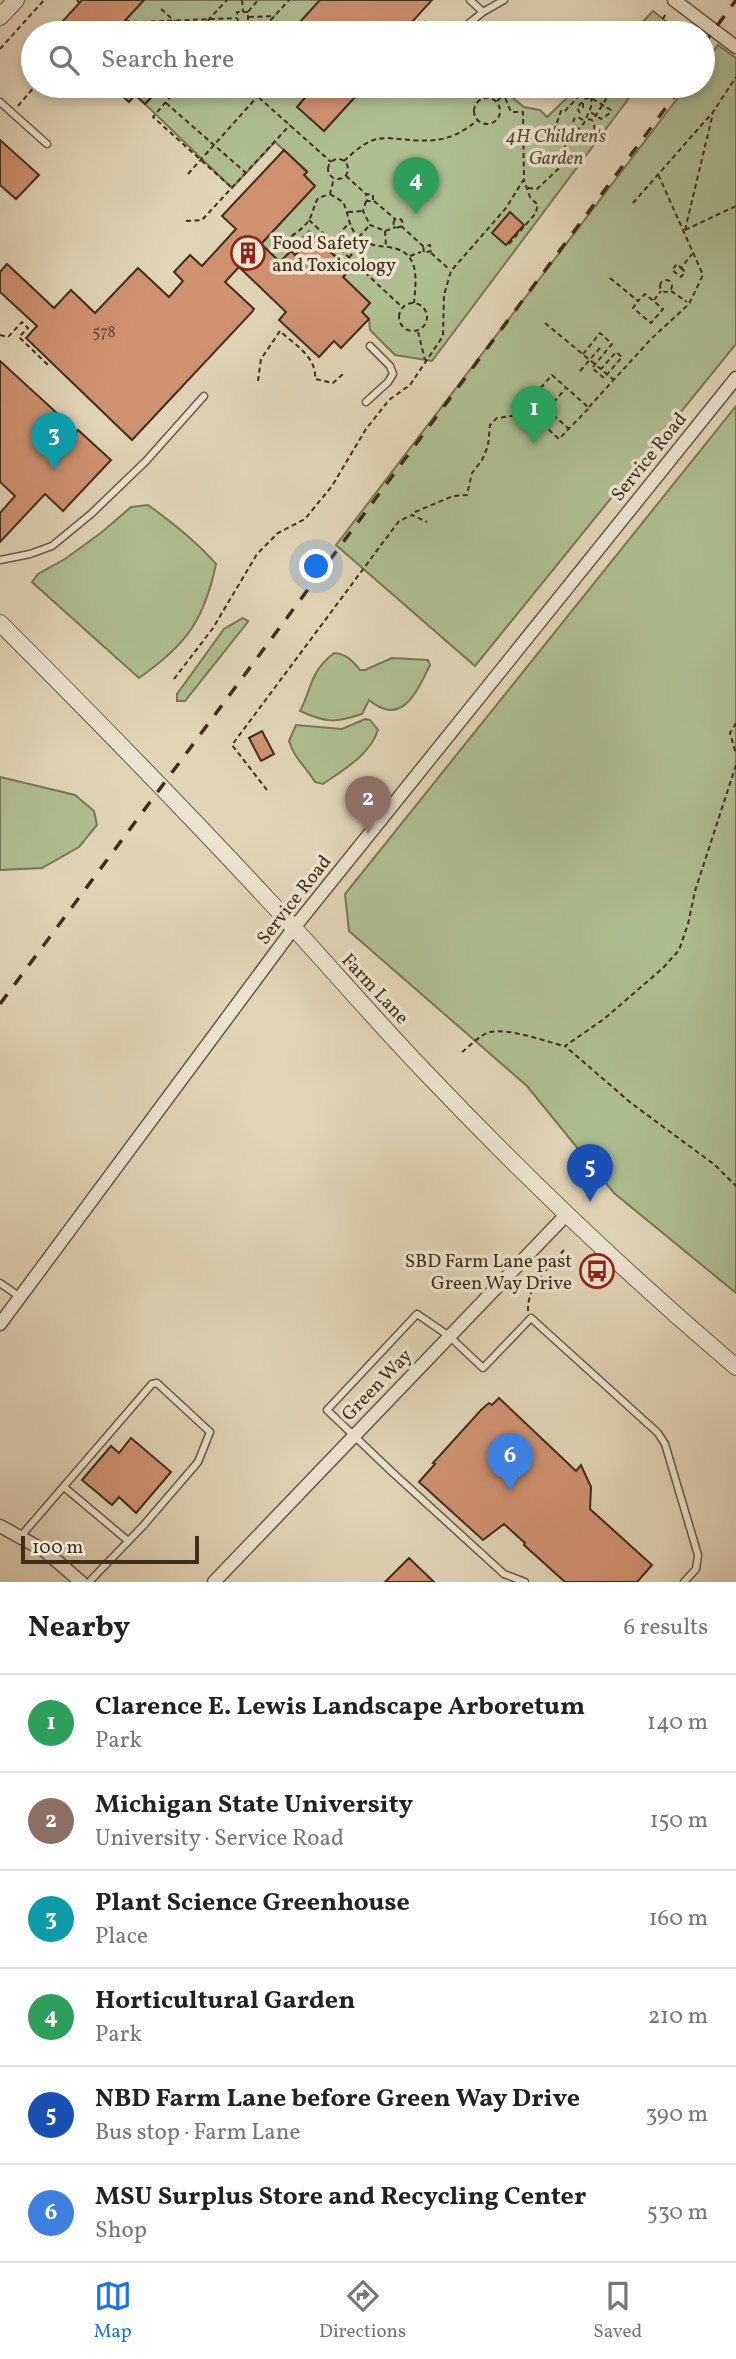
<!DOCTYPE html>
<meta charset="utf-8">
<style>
:root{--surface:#fff;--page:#f6f6f6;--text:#222;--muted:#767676;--line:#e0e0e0;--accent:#1a73e8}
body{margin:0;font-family:Vollkorn,serif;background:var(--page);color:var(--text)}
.scale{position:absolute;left:21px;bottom:18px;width:178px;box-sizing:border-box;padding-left:7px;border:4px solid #412e1a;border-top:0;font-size:19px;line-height:24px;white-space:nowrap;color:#412e1a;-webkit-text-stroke:5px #ece3d0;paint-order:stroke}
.you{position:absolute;left:317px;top:567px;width:24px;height:24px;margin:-18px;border:5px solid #fff;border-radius:50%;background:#1a73e8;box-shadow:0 0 0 10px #1a73e833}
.badge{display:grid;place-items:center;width:46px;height:46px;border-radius:50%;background:var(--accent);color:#fff;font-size:23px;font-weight:700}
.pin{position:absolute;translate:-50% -58px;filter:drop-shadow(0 2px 4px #0008)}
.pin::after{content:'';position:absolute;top:37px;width:24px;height:21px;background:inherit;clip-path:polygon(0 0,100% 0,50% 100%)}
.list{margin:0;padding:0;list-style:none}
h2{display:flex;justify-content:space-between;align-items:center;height:91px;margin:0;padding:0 28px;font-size:30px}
h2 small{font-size:23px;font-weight:400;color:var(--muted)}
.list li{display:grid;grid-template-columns:46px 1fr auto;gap:21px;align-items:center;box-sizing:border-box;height:98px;padding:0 28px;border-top:2px solid var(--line)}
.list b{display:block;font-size:26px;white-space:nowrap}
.list p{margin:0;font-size:23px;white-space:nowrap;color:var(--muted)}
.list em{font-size:23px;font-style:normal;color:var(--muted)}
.icon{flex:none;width:38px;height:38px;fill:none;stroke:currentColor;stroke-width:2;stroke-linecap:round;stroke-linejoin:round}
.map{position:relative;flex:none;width:736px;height:1582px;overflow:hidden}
.search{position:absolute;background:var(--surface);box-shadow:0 4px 10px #0003;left:21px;right:21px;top:21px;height:77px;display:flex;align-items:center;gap:18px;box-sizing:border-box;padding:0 24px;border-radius:38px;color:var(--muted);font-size:26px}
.sheet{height:679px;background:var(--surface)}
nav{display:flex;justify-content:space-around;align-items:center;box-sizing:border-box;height:98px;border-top:2px solid var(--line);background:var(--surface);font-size:19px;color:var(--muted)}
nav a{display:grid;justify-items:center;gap:4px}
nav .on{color:var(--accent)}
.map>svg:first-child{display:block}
</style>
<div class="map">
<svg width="736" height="1582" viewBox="0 0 736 1582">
<rect width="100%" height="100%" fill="#e2d4b7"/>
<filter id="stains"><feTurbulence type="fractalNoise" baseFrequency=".00286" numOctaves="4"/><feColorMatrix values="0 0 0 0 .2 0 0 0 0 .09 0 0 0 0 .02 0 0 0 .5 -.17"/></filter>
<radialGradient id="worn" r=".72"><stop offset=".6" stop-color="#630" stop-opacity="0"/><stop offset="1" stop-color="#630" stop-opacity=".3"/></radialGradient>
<path fill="#aebe92" stroke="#787656" stroke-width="2" d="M 144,0 L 320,0 L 290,33 L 126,33 L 119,27 Z
M 653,11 L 679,31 L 677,33 L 632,33 Z
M 718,45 L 736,58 L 736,344 L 475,666 L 336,545 L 687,86 L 703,86 L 703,65 Z
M 162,86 L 273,86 L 283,95 L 291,86 L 305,98 L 298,107 L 324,131 L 365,86 L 498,86 L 524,107 L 540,110 L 547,117 L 579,86 L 638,86 L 432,361 L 395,355 L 370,330 L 369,319 L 362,312 L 370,303 L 343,277 L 350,269 L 309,231 L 280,262 L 261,244 L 315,186 L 304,175 L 307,171 L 275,142 L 232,188 L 145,104 Z
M 736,406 L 736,1293 L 614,1193 L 527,1086 L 349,931 L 345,894 Z
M 148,505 C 173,523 196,541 216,564 C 204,621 186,645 139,678 L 32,582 L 38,574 L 65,559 L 102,532 L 131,507 Z
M 243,618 L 248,621 L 247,623 L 185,701 L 177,701 L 177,694 L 224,629 Z
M 334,653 C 346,654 352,660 360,670 L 365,670 L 392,658 L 428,660 L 430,665 C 417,691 402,728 369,700 L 362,714 C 335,723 327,723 300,711 C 313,686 309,673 334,653 Z
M 365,719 L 370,720 L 378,730 C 370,755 343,770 323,784 L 315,782 C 306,767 294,758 289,741 L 296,725 L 342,729 Z
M 0,777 L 75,795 L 94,811 L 97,825 L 79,847 L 42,868 L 0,870 Z"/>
<path fill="#cf9271" stroke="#412e1a" stroke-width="2" d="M 82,0 L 144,0 L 119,27 L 126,33 L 52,33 Z
M 320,0 L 432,0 L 402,33 L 290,33 Z
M 111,86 L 162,86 L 145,104 L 135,95 L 129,102 Z
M 315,86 L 365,86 L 324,131 L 297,107 Z
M 0,140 L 39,175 L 16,199 L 0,185 Z
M 284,150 L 307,172 L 304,175 L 315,186 L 261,244 L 280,262 L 291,251 L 295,255 L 313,236 L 350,270 L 343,277 L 370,303 L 362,312 L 369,319 L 341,348 L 334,341 L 319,357 L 279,320 L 286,312 L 239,267 L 225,282 L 254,309 L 252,312 L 132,440 L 26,338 L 37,326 L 0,292 L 0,272 L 7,264 L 54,308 L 71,290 L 95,313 L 138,268 L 169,297 L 183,281 L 174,272 L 190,255 L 202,266 L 236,229 L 222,216 Z
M 510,212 L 524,225 L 506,245 L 492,233 Z
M 0,361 L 59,415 L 45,430 L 62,447 L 78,430 L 111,460 L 63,511 L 45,494 L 0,542 L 0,513 L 15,496 L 0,482 Z
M 262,731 L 274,754 L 261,761 L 249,738 Z
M 499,1398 L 576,1471 L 581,1465 L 591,1487 L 590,1509 L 652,1565 L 637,1582 L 565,1582 L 524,1545 L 525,1543 L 504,1524 L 483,1540 L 419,1482 L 435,1464 L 433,1463 L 481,1410 L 489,1403 L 492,1405 Z
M 131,1438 L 171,1472 L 136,1513 L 119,1497 L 112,1505 L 82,1480 L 111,1446 L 119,1453 Z
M 409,1558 L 434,1582 L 385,1582 Z"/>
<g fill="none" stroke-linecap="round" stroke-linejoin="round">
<g stroke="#695841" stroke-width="9">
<path id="service" d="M 470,0 L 483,12 L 504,0
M 457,33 L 483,12
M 0,102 L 47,144
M 366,402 L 388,382 L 393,374 L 390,366 L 370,346
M 0,560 L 30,554 L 52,546 L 91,514 L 146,461 L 204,396
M 0,1283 L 20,1297
M 64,1487 L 127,1540
M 21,1536 L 152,1384 L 157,1383 L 210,1432 L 198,1462 L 143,1526 L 89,1582
M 525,1582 L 504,1574 L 392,1472 L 327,1410 L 417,1314 L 449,1336 L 483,1368 L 531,1318 L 658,1433 L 665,1444 L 698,1555 L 696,1569 L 684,1582"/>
</g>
<g stroke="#695841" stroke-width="15">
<path id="minor" d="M 674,0 L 736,47
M 0,1324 L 293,929 L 736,378
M 0,1526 L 45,1551 L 81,1582
M 214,1582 L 567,1214"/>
</g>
<g stroke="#695841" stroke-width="18">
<path id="tertiary" d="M 0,17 L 16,0
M 0,623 C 92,715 184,809 272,904 C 325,961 375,1020 429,1076 C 526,1178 629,1276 736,1367"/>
</g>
<path stroke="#412e1a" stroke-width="2" stroke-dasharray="5 3.5" stroke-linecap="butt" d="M 77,0 L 80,3
M 242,0 L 243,12
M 161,9 L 188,33
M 248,12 L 237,12 L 238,23 L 248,22 L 248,12 L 258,0
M 249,17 L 275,16
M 125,21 L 140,22 L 237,18
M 425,21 L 439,33
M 175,22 L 175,33
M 140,23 L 152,33
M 243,24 L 243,33
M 196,33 L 227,0
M 228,33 L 237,24
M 259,33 L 289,0
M 653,33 L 666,14
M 0,49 L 44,0
M 177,86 L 177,89 L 224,86
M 246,86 L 331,162
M 586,86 L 580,95 L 583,99 L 591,98 L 611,110 L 610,113 L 601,119 L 589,111
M 177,89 L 153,117 L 231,187
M474 111a13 13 0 1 1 26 0a13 13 0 1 1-26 0Z
M 497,101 L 513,88
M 166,103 L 246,173
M 583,103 L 583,111
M 18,106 L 35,86
M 580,113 L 577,108 L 582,102
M 588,119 L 592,120 L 595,117 L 614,86
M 578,129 L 573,123 L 574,119 L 578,117 L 583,120
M 554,131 L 561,111 L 564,112 L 579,96
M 574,133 L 583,138 L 590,136 L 595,130 L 593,121
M 534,135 L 571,133 L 578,130 L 584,123 L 591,107 L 592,86
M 565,136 L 565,144 L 574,144 L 579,138
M 523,142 L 530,141 L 534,135 L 531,129 L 524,127
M328 169a10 10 0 1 1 20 0a10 10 0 1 1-20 0Z
M 344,161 C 352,154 361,145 371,141 C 380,137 390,138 399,139 C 434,142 449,143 478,120
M 188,174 L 257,97
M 346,176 L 366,194 L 373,195 L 373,201 L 367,201 L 366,194
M 528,188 L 537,189 L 572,156 L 565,151 L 565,144
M 330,194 L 343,202 C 349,214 348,227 358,237 C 367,245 377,246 388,247 C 421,251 416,279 414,303
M 366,201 L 363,211 L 370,225 L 385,231 L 396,227
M 374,201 L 395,219
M 633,203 L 713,112 L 736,77
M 348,212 L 363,211
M393.5 223a4.5 4.5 0 1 1 9 0a4.5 4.5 0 1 1-9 0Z
M 309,220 L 403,308
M 186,221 L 202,220 L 290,125
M 401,226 L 423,246 L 430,245 L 431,251 L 424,253 L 423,246
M 685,230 L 713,113
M 685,230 L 736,206
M 385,231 L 386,246
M 359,237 L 369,226
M 509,244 L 535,214 L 538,205 L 530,197 L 524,180
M 326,248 L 349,223
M 271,251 C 282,240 300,234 309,220 C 313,213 314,205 318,198 L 330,194 L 334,178
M 431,253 L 450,270
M 410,256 L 421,252
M 343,264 L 364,241
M 681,268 L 685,272 L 681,277 L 672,270 L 677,264 L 681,268 L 692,254
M 610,278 L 638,301 L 645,294 L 663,309 L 651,323 L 633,308 L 638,301
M660 286a6 6 0 1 1 12 0a6 6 0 1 1-12 0Z
M 671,291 L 687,302
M 654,300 L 661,291
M399 317a14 14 0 1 1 28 0a14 14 0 1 1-28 0Z
M 545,323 L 614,380
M 418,332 L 425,360
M 0,335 L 8,337 L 22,322 L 28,328 L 19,337 L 48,365
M 583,354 L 600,333 L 612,344 L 592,368 L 604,378 L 622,357 L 616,352 L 601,369
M 580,371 L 600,348
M 258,381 L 261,359 L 280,331 C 295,345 317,357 315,379 L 333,383 L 343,374
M 534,398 L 569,429
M 589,407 L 651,339 L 689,304 L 703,275 L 658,174
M 548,409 L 565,389
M 415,512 L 453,496 L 467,495 L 472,473 L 482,460 L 488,446 L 490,425 L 497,418 L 512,416 L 524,407 L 559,439 L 589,408 L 552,375 L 524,407
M 174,679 L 213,628 L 257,554 L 278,533 L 305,519 L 332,486 L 366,429 L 389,400 L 410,385 L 443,336 L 444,295 L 451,271 L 506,208 L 524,179 L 523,112 L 511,112 L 504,95 L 490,88 L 489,86
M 736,723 L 730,733 L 736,754
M 736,765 L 695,891 L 688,924 L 679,950 L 663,968 L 604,1019 L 565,1046 L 631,1103 L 715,1165 L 736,1186
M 267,790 L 232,745 L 399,521 L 412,515 L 427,522
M 462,1052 C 471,1045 480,1035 490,1032 C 510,1028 544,1041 564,1046
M 528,1311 C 527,1285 548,1269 564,1250"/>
<use href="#service" stroke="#ece3d0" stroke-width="6"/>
<use href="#minor" stroke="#ece3d0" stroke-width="12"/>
<use href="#tertiary" stroke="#ece3d0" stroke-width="16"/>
<path stroke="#412e1a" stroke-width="3.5" stroke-dasharray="12 12" stroke-linecap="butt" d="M 703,45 L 736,0
M 0,1004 L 682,86"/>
</g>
<defs>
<g id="building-ring" transform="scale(1.75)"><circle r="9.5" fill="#ece3d0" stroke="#8f2418" stroke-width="1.5"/><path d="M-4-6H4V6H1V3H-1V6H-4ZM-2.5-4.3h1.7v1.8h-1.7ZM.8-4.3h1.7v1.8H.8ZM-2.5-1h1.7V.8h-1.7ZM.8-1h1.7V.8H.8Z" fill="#8f2418"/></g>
<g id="bus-ring" transform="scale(1.75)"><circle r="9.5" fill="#ece3d0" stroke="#8f2418" stroke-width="1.5"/><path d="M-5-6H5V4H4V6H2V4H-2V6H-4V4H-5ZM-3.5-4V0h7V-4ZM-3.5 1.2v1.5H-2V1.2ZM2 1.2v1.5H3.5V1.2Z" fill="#8f2418"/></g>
</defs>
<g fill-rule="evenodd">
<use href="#building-ring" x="248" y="253"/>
<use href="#bus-ring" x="597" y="1271"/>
</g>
<g text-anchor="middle" stroke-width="7" stroke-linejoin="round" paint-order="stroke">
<g font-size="16" fill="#644730">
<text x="104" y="337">578</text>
</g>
<g font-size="19" font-style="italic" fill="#574b32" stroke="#ece3d0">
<text x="556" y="142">4H Children's<tspan x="556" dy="22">Garden</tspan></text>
</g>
<g font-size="19" fill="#412e1a" stroke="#ece3d0" text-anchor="start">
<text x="272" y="249">Food Safety<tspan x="272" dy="22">and Toxicology</tspan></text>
<text x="572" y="1267" text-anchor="end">SBD Farm Lane past<tspan x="572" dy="22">Green Way Drive</tspan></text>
</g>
<g font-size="19" fill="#412e1a" stroke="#ece3d0">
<text transform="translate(648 456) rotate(-51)" y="7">Service Road</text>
<text transform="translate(293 899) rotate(-52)" y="7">Service Road</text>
<text transform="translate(376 988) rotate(47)" y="7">Farm Lane</text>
<text transform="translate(376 1384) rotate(-46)" y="7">Green Way</text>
</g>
</g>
<rect width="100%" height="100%" filter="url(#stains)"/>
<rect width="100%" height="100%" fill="url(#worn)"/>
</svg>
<div class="scale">100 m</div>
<div class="you"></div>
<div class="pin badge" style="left:534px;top:444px;background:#2e9e5b">1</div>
<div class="pin badge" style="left:368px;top:834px;background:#8d6e63">2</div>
<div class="pin badge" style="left:54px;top:470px;background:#0f9aa8">3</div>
<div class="pin badge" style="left:416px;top:215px;background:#2e9e5b">4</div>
<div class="pin badge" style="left:590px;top:1202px;background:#1a4fb4">5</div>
<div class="pin badge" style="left:510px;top:1491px;background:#3f7fe0">6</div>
<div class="search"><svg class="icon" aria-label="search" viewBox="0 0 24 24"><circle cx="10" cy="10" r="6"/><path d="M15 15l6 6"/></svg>Search here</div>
</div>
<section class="sheet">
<h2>Nearby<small>6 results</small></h2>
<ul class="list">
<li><span class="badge" style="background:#2e9e5b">1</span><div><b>Clarence E. Lewis Landscape Arboretum</b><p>Park</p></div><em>140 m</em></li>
<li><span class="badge" style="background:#8d6e63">2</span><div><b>Michigan State University</b><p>University · Service Road</p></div><em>150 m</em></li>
<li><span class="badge" style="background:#0f9aa8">3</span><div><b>Plant Science Greenhouse</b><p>Place</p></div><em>160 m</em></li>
<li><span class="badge" style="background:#2e9e5b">4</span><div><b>Horticultural Garden</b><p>Park</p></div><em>210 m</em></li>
<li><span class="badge" style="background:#1a4fb4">5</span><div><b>NBD Farm Lane before Green Way Drive</b><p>Bus stop · Farm Lane</p></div><em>390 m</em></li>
<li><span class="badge" style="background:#3f7fe0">6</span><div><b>MSU Surplus Store and Recycling Center</b><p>Shop</p></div><em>530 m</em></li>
</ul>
</section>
<nav>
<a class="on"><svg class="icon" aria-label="map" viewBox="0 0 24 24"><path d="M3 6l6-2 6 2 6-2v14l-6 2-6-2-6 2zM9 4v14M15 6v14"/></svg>Map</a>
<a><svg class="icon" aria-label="directions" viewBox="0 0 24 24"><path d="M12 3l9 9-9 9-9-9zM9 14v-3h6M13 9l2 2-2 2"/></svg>Directions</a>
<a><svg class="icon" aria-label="saved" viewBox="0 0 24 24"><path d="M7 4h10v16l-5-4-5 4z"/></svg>Saved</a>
</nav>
